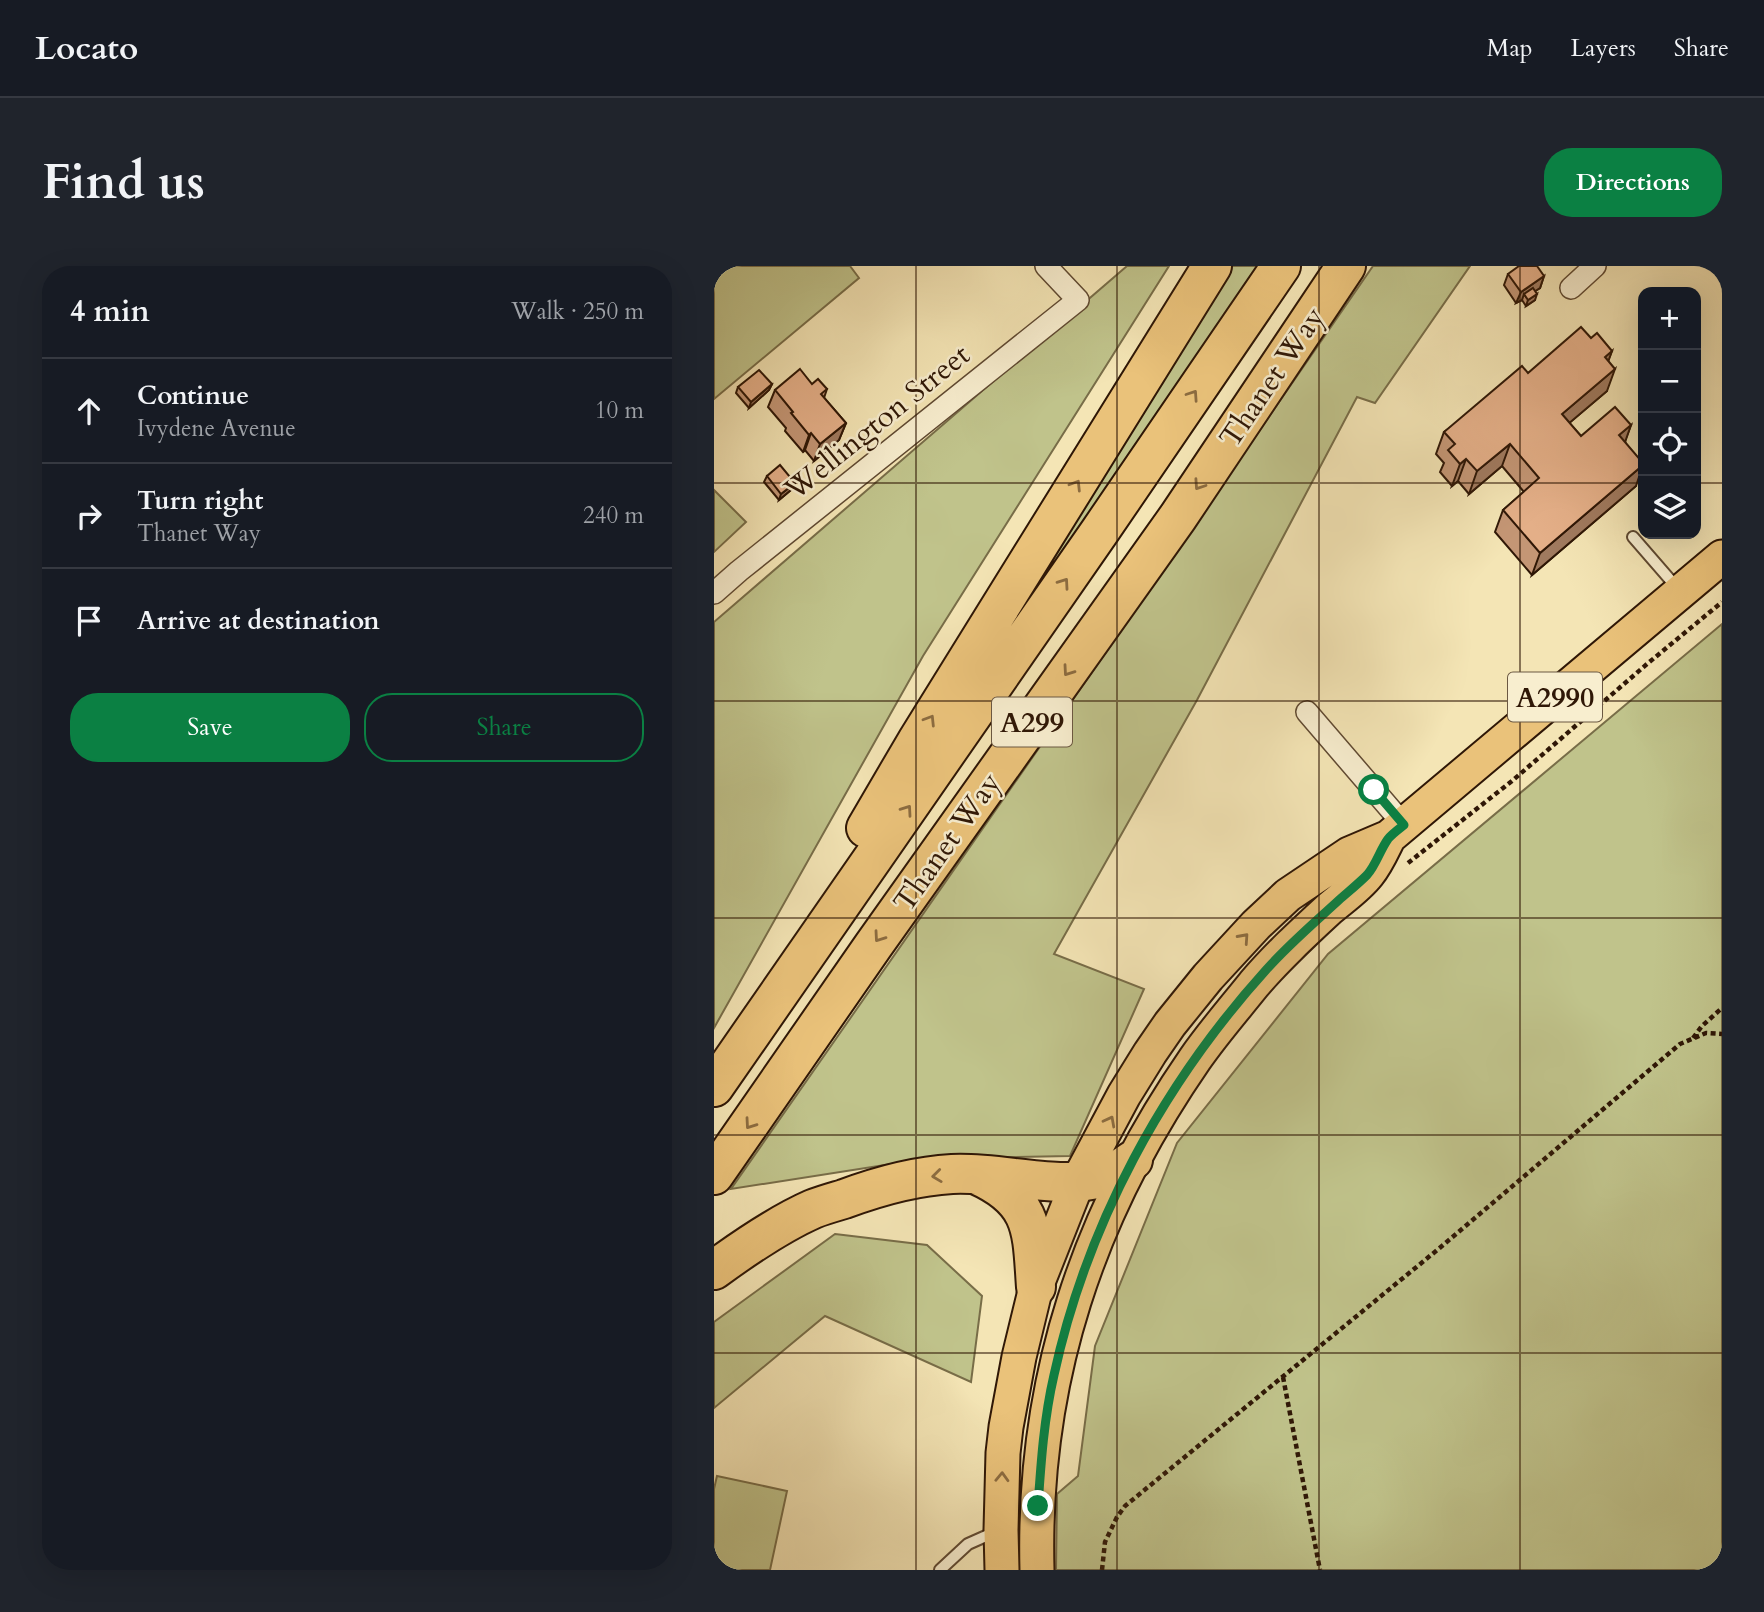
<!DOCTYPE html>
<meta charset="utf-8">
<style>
:root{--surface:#171b24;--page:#20242c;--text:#f1f3f6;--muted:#9ea1a6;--line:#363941;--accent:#0b8043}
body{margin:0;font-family:Cardo,serif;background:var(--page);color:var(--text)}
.controls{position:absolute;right:21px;top:21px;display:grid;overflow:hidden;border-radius:14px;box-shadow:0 7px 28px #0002}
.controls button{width:63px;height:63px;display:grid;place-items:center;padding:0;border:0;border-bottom:2px solid var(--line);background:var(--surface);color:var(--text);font:35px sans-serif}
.stop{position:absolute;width:21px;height:21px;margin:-16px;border:5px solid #0b8043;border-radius:50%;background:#fff}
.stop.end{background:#0b8043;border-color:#fff;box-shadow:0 2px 7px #0008}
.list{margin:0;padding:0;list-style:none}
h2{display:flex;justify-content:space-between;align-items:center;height:91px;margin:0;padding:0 28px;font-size:30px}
h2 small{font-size:23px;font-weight:400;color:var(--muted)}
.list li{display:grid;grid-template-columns:46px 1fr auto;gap:21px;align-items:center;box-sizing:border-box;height:105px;padding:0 28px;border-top:2px solid var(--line)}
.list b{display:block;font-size:26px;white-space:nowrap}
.list p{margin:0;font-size:23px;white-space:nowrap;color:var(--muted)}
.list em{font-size:23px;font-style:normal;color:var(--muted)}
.actions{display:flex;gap:14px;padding:21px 28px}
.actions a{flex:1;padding:16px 0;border:2px solid var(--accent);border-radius:28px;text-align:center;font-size:24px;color:var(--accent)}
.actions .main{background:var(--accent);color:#fff}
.icon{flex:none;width:38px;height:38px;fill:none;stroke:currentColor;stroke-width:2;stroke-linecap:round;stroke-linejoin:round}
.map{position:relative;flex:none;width:1008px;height:1304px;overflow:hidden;border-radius:28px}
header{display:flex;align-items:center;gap:42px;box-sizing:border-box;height:98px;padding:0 35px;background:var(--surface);border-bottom:2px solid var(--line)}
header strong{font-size:33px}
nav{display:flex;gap:38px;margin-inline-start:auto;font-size:24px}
.intro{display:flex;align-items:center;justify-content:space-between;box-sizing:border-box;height:168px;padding:0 42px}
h1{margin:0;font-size:49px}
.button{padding:18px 32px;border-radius:28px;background:var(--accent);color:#fff;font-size:24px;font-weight:700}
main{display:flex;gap:42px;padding:0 42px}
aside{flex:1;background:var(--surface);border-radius:28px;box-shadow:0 7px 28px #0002}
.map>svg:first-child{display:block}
</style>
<header>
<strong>Locato</strong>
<nav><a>Map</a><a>Layers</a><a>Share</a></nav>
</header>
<div class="intro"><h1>Find us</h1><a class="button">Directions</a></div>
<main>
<aside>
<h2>4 min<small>Walk · 250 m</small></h2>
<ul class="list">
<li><svg class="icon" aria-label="ahead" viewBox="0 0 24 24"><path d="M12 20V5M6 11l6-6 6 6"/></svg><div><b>Continue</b><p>Ivydene Avenue</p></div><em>10 m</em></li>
<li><svg class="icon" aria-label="right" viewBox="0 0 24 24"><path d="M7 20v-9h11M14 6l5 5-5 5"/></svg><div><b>Turn right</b><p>Thanet Way</p></div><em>240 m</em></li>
<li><svg class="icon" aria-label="arrive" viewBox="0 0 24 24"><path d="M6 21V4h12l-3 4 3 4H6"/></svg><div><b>Arrive at destination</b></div></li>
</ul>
<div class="actions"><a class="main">Save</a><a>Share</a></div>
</aside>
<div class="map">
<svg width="1008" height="1304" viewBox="0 0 1008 1304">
<rect width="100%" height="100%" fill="#f4e5b5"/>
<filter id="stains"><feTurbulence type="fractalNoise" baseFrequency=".00286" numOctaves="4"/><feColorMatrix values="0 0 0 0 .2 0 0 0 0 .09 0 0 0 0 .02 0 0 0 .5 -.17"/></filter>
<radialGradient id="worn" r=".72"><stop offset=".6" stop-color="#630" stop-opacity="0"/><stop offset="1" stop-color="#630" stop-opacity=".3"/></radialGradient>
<path fill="#c0c38b" stroke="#786d48" stroke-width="2" d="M 0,0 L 136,0 L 145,12 L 0,133 Z
M 413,0 L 455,0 L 209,390 L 0,762 L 0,356 Z
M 516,0 L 548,0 L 207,512 L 297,344 Z
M 659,0 L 756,0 L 661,137 L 643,131 L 483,434 L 340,688 L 430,723 L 356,890 L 209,893 L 17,923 L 420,346 Z
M 0,224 L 32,256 L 0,286 Z
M 1008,358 L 1008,1304 L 342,1304 L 343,1228 L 364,1210 L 381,1080 L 463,877 L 614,688 Z
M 121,968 L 213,979 L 268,1030 L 257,1116 L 111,1050 L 0,1142 L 0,1056 Z
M 3,1210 L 73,1225 L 56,1304 L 0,1304 L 0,1223 Z"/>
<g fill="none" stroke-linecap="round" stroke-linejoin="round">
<g stroke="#604a32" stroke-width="14">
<path id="lane" d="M 919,271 L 965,324
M 226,1304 L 254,1278 L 281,1266"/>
</g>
<g stroke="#604a32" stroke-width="24">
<path id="street" d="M 857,22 L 881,0
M 0,327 L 25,305 L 364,34 L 332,0
M 593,446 L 690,559"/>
</g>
<g stroke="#2f1706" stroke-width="37">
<path id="primary" d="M 288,1304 L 287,1264 L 289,1187 L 292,1161 L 305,1091 L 322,1021 L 364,915 L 410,829 L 436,787 L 456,758 L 494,711 L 542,659 L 574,629 L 635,588 L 675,571 L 1008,291
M 323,1304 C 318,1114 374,948 481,793 C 499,767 520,743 540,718 C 563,691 589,667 615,643 C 628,632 644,621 654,608 C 663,597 669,583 675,571"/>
</g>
<g stroke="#2f1706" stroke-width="42">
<path id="highway" d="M 152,562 L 203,475 L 498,0
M 0,821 L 386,265 L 567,0
M 0,909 L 159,680 L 464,251 L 632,0
M 263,909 C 321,935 318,965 322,1021
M 0,1004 C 30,982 65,958 99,943 C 109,939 120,936 130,933 C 165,920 201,910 238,908 C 283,905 345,924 387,912 C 399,908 409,901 419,894"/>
</g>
<path stroke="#2f1706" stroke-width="4.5" stroke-dasharray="5 3.5" stroke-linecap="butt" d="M 694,597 L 798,515 L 933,398 L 1008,336
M 979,772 L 988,760 L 1008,742
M 569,1111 L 606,1304
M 388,1304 L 391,1276 L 403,1251 L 411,1240 L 722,985 L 966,778 L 992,767 L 1008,768"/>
<use href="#lane" stroke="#f8eecf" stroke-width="10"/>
<use href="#street" stroke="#f8eecf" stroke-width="21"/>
<use href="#primary" stroke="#eac27a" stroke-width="33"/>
<use href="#highway" stroke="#eac27a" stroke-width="38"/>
</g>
<path fill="#c49675" stroke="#2f1706" stroke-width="2" d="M 794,8 L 830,10 L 826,22 L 821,25 L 821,34 L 812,40 L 808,34 L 802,37 L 790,19 Z
M 877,72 L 898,85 L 894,95 L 893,125 L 855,157 L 867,170 L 917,159 L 911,175 L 922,220 L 818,309 L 781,266 L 789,244 L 810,226 L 788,200 L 755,228 L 744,215 L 738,220 L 726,206 L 730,197 L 722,188 L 730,166 L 814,107 Z
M 58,118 L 55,124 L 35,142 L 22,127 L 24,121 Z
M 98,118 L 113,123 L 110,132 L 132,157 L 125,174 L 100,195 L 91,184 L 89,186 L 71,165 L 72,162 L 54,141 L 61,124 Z
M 53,210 L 81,217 L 78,223 L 65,234 L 50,216 Z"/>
<path fill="#a07a5f" stroke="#2f1706" stroke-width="2" d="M 830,10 L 826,22 L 812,31 L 810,28 L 808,34 L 802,37 L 807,26 Z
M 823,28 L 821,34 L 812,40 L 814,34 Z
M 898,85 L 890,107 L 891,91 Z
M 901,103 L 893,125 L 840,170 L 848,148 Z
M 58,118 L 55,124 L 35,142 L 37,136 Z
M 132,157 L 125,174 L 100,195 L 106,178 Z
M 917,159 L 909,182 L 905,169 Z
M 97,167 L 91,184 L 89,186 L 95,169 Z
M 796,178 L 788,200 L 755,228 L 763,205 Z
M 752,193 L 744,215 L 738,220 L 746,198 Z
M 929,199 L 922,220 L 818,309 L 826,287 Z
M 81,217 L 78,223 L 65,234 L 67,228 Z"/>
<path fill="#e4af88" stroke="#2f1706" stroke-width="2" d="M 805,0 L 823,0 L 830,10 L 807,26 L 794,8 Z
M 819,22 L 823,28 L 814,34 L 810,28 Z
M 867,61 L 877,72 L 883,67 L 898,85 L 891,91 L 901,103 L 848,148 L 867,170 L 901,141 L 917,159 L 905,169 L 929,197 L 929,199 L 826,287 L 789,244 L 825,212 L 796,178 L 763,205 L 752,193 L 746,198 L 734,184 L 741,178 L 730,166 L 808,100 L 814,107 Z
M 86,103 L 98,118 L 104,113 L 113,123 L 107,128 L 132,157 L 106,178 L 97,167 L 95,169 L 77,147 L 79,146 L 61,124 Z
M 45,104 L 58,118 L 37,136 L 24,121 Z
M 66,199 L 81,217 L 67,228 L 53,210 Z"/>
<defs><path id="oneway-chevron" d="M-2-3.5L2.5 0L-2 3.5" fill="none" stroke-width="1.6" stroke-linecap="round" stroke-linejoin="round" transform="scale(1.75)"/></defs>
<g stroke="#8c6c40">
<use href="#oneway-chevron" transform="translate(479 129) rotate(-56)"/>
<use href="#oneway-chevron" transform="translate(362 219) rotate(-58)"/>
<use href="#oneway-chevron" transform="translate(485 219) rotate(124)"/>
<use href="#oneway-chevron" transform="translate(350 317) rotate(-55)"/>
<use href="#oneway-chevron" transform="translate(354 405) rotate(125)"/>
<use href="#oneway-chevron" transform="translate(216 454) rotate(-58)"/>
<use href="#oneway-chevron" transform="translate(193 544) rotate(-55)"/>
<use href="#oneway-chevron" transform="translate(165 671) rotate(125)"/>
<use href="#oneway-chevron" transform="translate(530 672) rotate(-48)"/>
<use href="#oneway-chevron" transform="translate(396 855) rotate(-62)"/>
<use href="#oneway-chevron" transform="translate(36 858) rotate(125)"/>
<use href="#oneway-chevron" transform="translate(223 910) rotate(173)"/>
<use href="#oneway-chevron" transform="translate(288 1211) rotate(-88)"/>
</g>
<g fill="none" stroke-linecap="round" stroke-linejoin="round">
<path stroke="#0b8043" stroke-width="9" d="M 324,1240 C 327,1196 330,1152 340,1109 C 373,958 449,818 552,704 C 574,679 600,657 625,634 C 634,626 644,618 653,609 C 662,599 666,584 674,573 C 678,568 685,563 690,559 L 660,524"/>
</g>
<path fill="none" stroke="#2f1706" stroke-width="2" stroke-opacity="0.55" d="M 202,0 L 202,1304M 403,0 L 403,1304M 605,0 L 605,1304M 806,0 L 806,1304M 0,217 L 929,217M 982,217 L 1008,217M 0,435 L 1008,435M 0,652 L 1008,652M 0,869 L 1008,869M 0,1087 L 1008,1087"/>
<g text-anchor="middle" stroke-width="5" stroke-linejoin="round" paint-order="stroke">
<g fill="#f8eecf" stroke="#6b5842" stroke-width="2">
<rect x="794" y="406.5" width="94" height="49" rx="5"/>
<rect x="278" y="431.5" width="80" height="49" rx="5"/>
</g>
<g font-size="28" font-weight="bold" fill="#2f1706">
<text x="841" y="441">A2990</text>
<text x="318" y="466">A299</text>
</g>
<g font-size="30" fill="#2f1706" stroke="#f8eecf">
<text transform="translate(558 111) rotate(-56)" y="10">Thanet Way</text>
<text transform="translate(163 156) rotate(-39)" y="10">Wellington Street</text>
<text transform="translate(233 576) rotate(-55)" y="10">Thanet Way</text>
</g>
</g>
<rect width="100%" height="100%" filter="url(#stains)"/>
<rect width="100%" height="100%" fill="url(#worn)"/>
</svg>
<div class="controls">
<button>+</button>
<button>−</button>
<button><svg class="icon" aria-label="locate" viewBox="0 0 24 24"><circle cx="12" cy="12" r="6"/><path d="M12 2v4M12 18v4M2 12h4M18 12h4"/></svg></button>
<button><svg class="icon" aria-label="layers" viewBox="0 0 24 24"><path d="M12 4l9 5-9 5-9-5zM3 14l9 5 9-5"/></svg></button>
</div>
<div class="stop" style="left:660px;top:524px"></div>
<div class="stop end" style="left:324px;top:1240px"></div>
</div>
</main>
